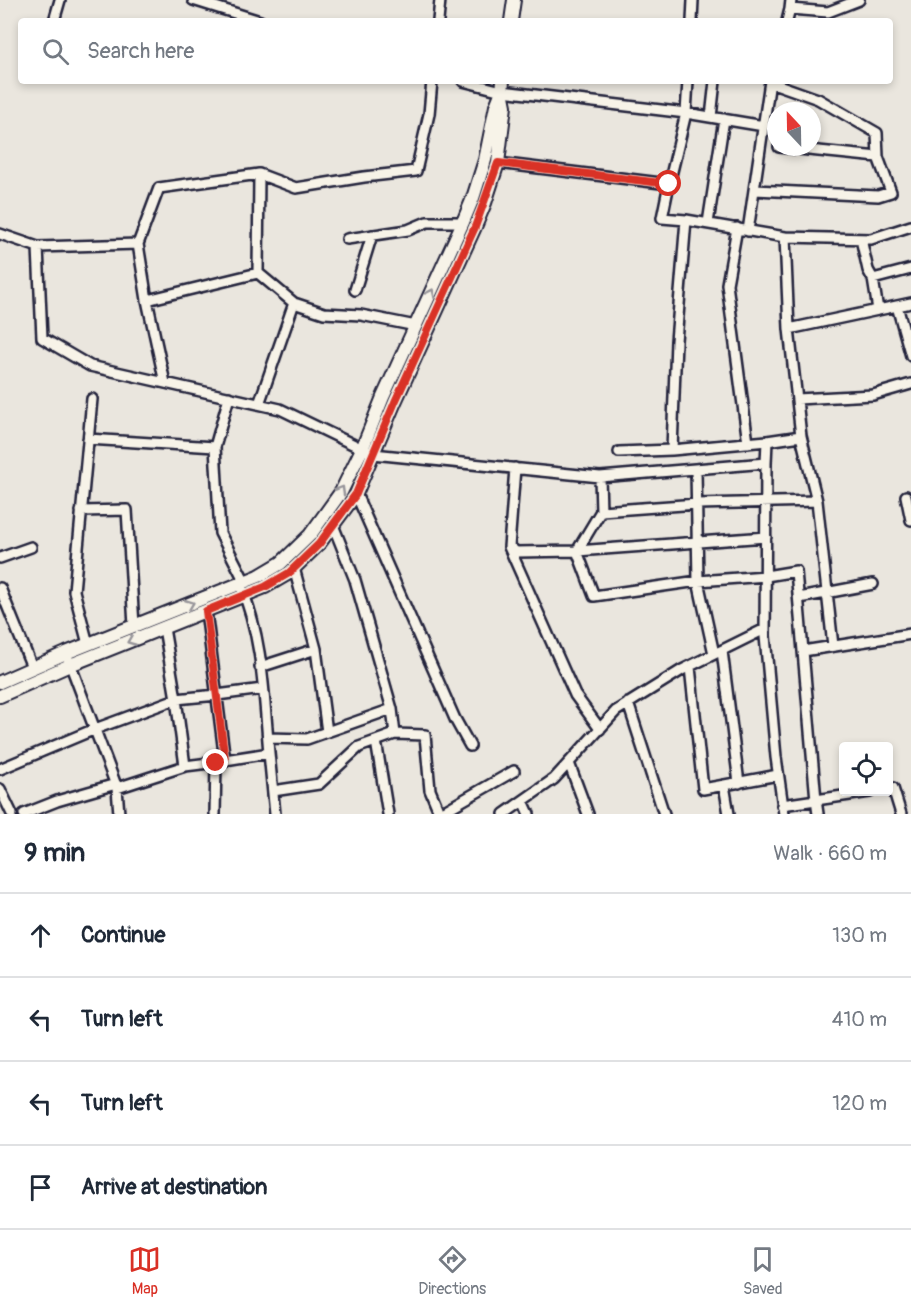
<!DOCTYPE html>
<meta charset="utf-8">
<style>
:root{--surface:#fff;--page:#f2f2f3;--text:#1f2937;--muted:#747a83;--line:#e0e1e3;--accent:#d93025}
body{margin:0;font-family:Pangolin,sans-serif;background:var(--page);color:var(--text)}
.controls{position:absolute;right:18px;bottom:18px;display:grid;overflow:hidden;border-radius:6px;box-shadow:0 3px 9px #0003}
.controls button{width:54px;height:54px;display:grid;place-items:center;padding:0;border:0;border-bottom:2px solid var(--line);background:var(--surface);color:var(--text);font:30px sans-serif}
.compass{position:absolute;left:767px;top:102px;width:54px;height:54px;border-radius:50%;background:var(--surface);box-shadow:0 3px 9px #0003;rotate:338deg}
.stop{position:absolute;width:18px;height:18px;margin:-14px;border:4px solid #d93025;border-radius:50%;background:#fff}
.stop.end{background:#d93025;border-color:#fff;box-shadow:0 2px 6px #0008}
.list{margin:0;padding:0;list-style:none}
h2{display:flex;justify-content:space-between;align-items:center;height:78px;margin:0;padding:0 24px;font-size:26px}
h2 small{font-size:20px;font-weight:400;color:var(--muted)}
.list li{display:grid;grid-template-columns:39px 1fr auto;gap:18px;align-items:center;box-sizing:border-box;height:84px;padding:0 24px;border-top:2px solid var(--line)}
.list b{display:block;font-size:22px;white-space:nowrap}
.list em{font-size:20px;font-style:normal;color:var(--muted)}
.icon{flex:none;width:33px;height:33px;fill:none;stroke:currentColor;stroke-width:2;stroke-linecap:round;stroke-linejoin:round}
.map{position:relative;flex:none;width:911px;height:814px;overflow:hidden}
.search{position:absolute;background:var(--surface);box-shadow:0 3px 9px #0003;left:18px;right:18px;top:18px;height:66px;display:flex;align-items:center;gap:15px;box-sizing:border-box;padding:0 21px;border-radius:6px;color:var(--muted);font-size:22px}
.sheet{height:414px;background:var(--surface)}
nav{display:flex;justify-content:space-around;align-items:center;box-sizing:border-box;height:84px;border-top:2px solid var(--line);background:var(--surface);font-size:16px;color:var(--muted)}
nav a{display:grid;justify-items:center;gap:3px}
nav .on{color:var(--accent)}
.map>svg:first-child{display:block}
</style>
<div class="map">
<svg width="911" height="814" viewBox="0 0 911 814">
<rect width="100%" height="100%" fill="#eae6de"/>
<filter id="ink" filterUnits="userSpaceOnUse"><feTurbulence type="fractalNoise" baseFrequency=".0167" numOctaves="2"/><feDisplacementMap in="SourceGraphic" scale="12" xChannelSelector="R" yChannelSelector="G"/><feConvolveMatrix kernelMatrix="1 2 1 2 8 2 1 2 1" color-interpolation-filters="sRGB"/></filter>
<g filter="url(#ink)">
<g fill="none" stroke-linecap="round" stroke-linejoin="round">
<g stroke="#22223b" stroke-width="14">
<path id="minor" d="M 193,0 L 260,21
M 791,0 L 790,9 L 828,12 L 859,0
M 54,21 L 60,0
M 438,21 L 440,0
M 692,21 L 693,0
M 787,21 L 790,9
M 463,81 L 502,91 L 686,113 L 764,126
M 711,117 L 715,81
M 779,147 L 878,157
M 498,163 L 669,184 L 662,218 L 686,220 L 785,237 L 789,329 L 911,303
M 669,184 L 686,113 L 688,81
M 754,190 L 878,196 L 891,192 L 878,157 L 877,133 L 818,99 L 770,82
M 708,223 L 724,119
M 737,228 L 727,284 L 748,443
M 748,231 L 770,81
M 0,234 L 38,247 L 42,338 L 90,366 L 280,409 L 373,454 L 600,477 L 766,463 L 765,636 L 776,757 L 784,814
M 785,237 L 871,239 L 911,226
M 347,239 L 408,230 L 427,222 L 463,222
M 861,239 L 868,270 L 873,279 L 878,310
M 138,244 L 159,188 L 259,174
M 38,247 L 138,244 L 147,300 L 165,383
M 258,273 L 259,174 L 296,188 L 364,177 L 416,171 L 429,114 L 432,81
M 873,279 L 911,269
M 355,290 L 372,235
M 147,300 L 258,273 L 294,303
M 897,306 L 911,356
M 797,399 L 873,395 L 911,384
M 259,404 L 294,303 L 324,313 L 361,315 L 416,326
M 801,436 L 817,501
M 88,439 L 215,447 L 220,533 L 245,582
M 215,447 L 229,397
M 672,450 L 767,441
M 619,452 L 672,450 L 676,341 L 686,220
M 766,463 L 767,441 L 801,436 L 789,329
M 515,468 L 509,547 L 575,695 L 600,729
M 696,470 L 698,581 L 714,654
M 356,494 L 455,719 L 470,746
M 906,496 L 911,520
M 81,511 L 127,510 L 134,626
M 601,511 L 697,504 L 817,501 L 833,646
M 510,547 L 516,552 L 577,551 L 766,537
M 577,551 L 594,596 L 698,581 L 766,576 L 796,571 L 816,800 L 818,814
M 577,551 L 601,511 L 600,477
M 0,558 L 31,547
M 294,568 L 316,649 L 327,732
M 240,584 C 263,637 264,697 269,753
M 0,588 L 32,667
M 799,598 L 873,584
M 88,644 L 74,591 L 92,399
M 722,651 L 739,783
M 803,651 L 911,634
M 66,653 L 117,788 L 119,814
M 260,667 L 316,649
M 690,667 L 703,789 L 778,775
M 628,703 L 664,814
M 392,709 L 395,734 L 425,735 L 430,790 L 440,814
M 268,738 L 307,739 L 392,709 L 355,580 L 333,525
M 376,741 L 388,814
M 225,760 L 269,753 L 275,814
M 569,763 L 588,814
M 185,766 L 176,699 L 217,695 L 263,689
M 0,769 L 95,729 L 176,699 L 164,628
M 724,785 L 729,814
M 117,788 L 185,766 L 225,761 L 206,611
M 0,789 L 12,814
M 888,789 L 893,788 L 901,814
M 273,791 L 319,784 L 359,747 L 395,734
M 523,801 L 529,814
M 782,805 L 870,792
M 24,814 L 57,801 L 116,784
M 215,814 L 216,763
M 439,814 L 514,771
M 504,814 L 554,779 L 616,711 L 682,670 L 765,629"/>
</g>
<g stroke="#22223b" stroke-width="16">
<path id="major" d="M 511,21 L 514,0
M 0,682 L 66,653 L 259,576 L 281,563 L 310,535 L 341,492 L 362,449 L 383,397 L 463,222 L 473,198 L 485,160 L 496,106 L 502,91 L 503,81
M 0,696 L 70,665 L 265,587 L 289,573 L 319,544 L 356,494 L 395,402 L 475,227 L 485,203 L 498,163 L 505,106 L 502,91"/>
</g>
<use href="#minor" stroke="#f7f3e8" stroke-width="9"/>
<use href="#major" stroke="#f7f3e8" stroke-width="12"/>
</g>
<defs><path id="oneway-chevron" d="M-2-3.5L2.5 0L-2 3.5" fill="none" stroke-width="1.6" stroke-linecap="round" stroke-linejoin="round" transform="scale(1.5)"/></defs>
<g stroke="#97959a">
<use href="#oneway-chevron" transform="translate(431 293) rotate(-65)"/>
<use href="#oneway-chevron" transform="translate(341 490) rotate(-60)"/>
<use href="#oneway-chevron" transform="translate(190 604) rotate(-22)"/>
<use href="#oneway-chevron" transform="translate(131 641) rotate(158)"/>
</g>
</g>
<g fill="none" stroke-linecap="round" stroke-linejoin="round" filter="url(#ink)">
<path stroke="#d93025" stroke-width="8" d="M 216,763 L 225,760 L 206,611 L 265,587 L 289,573 L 319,544 L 356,494 L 395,402 L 475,227 L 498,163 L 669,184"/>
</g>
</svg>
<div class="controls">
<button><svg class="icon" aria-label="locate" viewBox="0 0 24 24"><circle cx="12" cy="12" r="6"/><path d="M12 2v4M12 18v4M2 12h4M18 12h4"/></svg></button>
</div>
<svg class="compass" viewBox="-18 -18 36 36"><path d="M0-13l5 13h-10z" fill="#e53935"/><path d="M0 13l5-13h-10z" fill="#747a83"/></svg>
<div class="stop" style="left:669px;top:184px"></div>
<div class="stop end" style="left:216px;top:763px"></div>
<div class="search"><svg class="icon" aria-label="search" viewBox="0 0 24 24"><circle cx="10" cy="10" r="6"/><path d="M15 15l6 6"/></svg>Search here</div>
</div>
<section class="sheet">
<h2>9 min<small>Walk · 660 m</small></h2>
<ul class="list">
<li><svg class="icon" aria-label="ahead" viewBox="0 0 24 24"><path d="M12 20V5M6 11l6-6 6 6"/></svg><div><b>Continue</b></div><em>130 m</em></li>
<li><svg class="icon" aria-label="left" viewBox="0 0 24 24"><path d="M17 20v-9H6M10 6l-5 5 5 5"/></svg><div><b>Turn left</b></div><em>410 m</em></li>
<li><svg class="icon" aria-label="left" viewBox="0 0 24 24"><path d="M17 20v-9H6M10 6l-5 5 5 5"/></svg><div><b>Turn left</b></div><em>120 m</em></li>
<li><svg class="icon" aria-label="arrive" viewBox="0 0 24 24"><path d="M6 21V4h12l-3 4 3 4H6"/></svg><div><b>Arrive at destination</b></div></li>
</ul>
</section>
<nav>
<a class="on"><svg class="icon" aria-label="map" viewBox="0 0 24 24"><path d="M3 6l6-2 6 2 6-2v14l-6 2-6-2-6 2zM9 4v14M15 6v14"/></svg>Map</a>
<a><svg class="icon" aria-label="directions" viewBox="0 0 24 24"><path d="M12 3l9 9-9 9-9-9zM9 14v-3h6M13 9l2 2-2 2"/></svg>Directions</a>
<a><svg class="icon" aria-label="saved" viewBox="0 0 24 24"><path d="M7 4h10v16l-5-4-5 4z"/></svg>Saved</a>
</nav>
